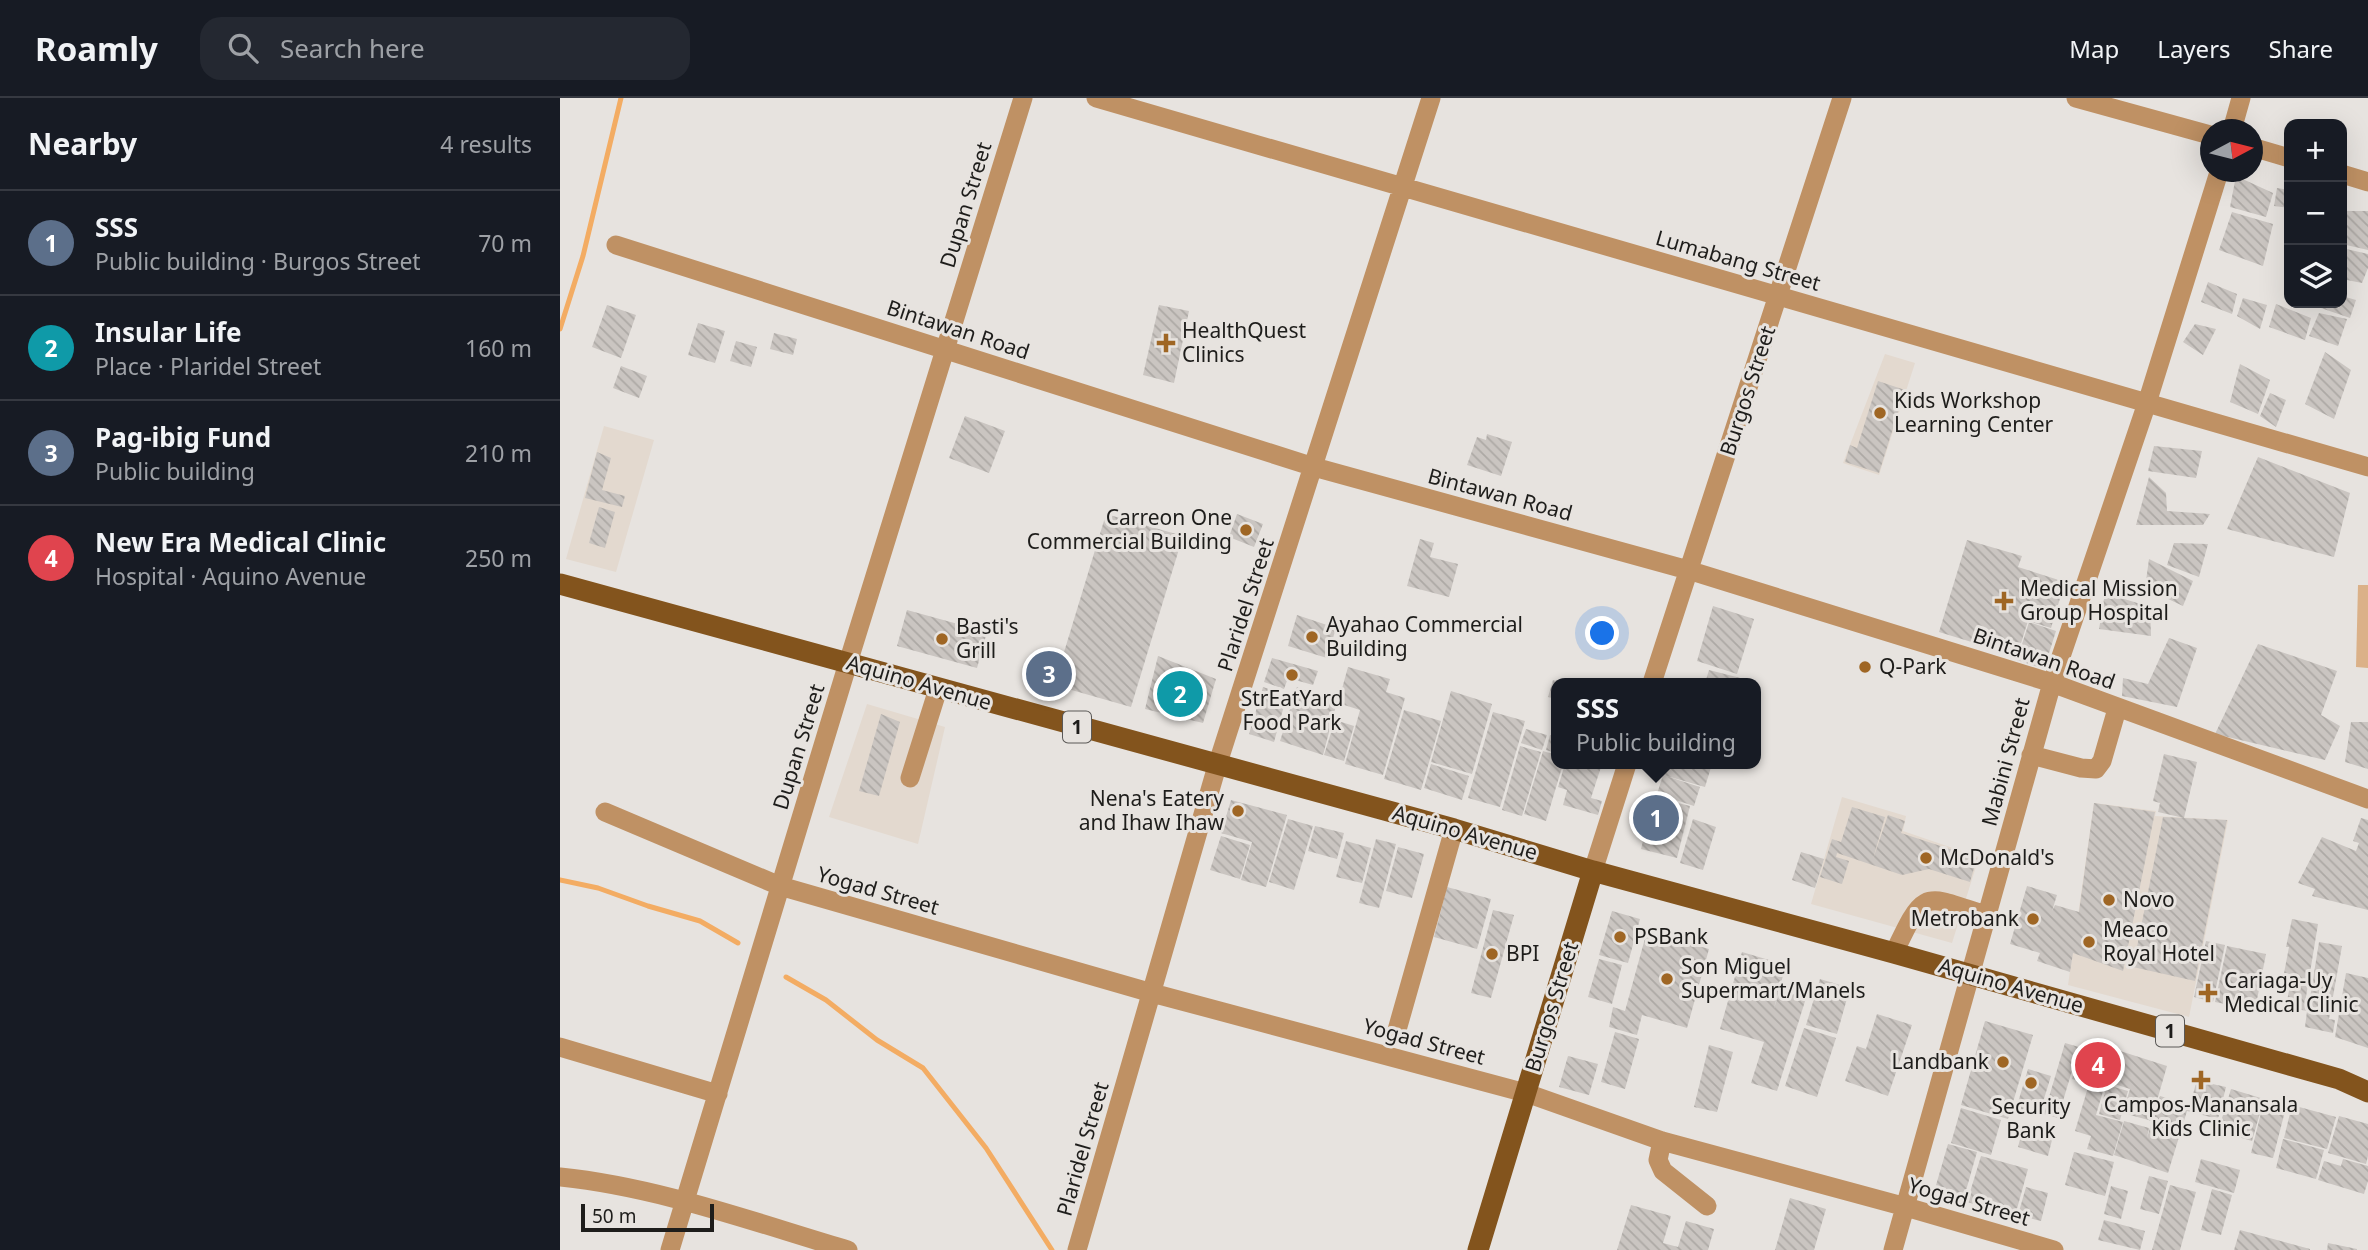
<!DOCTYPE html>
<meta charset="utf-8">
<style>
:root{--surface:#171b24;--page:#242831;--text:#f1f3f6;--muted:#9ea1a6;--line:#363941;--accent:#d93025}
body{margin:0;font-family:"Noto Sans",sans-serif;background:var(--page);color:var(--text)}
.controls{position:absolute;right:21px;top:21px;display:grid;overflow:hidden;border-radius:14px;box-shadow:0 7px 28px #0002}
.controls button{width:63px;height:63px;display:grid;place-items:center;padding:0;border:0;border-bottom:2px solid var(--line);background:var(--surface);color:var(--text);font:35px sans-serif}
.compass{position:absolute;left:1640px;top:21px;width:63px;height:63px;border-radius:50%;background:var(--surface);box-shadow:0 7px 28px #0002;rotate:83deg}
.scale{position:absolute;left:21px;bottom:18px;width:133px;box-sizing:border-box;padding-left:7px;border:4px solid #1e1d1b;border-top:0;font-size:19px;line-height:24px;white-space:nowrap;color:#1e1d1b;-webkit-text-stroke:5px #e7e3df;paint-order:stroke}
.you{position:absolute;left:1043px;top:536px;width:24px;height:24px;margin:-18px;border:5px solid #fff;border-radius:50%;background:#1a73e8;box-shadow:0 0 0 10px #1a73e833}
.badge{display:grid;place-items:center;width:46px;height:46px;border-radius:50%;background:var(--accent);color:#fff;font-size:23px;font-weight:700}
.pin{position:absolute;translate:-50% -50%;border:4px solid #fff;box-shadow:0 2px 7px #0006}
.popup{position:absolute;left:991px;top:580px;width:210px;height:91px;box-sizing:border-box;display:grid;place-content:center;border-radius:14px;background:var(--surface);filter:drop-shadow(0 2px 5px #0005);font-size:23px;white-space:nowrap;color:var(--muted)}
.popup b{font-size:26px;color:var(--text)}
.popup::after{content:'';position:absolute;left:50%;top:100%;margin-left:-14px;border:14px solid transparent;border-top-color:var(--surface)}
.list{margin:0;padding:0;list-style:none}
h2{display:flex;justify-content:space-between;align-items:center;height:91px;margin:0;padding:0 28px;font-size:30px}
h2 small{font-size:23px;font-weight:400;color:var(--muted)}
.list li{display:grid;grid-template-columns:46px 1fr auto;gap:21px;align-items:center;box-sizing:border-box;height:105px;padding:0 28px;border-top:2px solid var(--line)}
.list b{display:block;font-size:26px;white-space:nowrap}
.list p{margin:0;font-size:23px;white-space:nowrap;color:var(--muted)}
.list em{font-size:23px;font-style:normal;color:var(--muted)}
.icon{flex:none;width:38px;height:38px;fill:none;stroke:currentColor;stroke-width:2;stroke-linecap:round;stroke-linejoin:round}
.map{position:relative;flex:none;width:1808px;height:1152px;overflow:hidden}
header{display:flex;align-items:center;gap:42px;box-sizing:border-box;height:98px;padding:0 35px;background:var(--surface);border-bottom:2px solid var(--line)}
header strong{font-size:33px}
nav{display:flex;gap:38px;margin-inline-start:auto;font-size:24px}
.search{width:490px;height:63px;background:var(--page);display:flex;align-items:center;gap:18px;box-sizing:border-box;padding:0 24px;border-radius:21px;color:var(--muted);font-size:26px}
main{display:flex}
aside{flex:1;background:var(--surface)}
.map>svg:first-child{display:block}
</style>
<header>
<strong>Roamly</strong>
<div class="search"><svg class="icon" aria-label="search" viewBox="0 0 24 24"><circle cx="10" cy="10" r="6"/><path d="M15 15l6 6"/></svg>Search here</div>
<nav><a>Map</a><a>Layers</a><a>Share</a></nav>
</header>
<main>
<aside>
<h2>Nearby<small>4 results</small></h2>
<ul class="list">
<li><span class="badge" style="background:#5c6f8a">1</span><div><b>SSS</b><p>Public building · Burgos Street</p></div><em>70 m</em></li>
<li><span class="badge" style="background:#0f9aa8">2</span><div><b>Insular Life</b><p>Place · Plaridel Street</p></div><em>160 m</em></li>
<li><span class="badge" style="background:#5c6f8a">3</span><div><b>Pag-ibig Fund</b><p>Public building</p></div><em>210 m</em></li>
<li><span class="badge" style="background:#e0444e">4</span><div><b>New Era Medical Clinic</b><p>Hospital · Aquino Avenue</p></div><em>250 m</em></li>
</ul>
</aside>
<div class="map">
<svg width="1808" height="1152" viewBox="0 0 1808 1152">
<defs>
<pattern id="building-back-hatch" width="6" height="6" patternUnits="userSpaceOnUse" patternTransform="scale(1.75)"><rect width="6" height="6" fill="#cac5c1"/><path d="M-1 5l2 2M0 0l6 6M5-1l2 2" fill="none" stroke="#ada9a5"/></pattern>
</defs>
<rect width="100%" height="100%" fill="#e7e3df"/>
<path fill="#e3d9cf" d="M 1325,256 L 1355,265 L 1319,377 L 1283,365 Z
M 44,328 L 94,342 L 56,474 L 6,461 Z
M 307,606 L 385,629 L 358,746 L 269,719 Z
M 1282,699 L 1346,718 L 1343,733 L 1419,759 L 1392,845 L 1251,806 Z
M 1534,705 L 1596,713 L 1595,718 L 1668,722 L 1629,919 L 1508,887 Z"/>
<path fill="#dbb188" d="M 1798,487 L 1808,487 L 1808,570 L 1796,569 Z"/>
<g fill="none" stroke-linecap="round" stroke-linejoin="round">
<path stroke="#f3ac63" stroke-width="5" d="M 0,231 L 23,158 L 61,0
M 0,782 L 38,790 L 88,808 L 140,823 L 178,845
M 226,879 L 266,902 L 317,942 L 363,970 L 426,1050 L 492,1152"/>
</g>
<path fill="url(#building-back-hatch)" d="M 1676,78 L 1713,95 L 1706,119 L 1670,109 Z
M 1717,90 L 1729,92 L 1729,110 L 1714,108 Z
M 1787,113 L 1808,113 L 1808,152 L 1782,146 Z
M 1672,114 L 1713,126 L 1703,168 L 1659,152 Z
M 1782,150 L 1808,156 L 1808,170 L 1802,185 L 1782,181 Z
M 1648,184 L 1677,196 L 1672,216 L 1641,204 Z
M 1782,198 L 1796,202 L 1790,220 L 1758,209 L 1759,205 L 1782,205 Z
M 1683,200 L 1707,207 L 1700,231 L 1677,218 Z
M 1716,206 L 1751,220 L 1745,242 L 1709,229 Z
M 47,207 L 76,217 L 61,260 L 32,249 Z
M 599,207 L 629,213 L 614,285 L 583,277 Z
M 1759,215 L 1787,221 L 1778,248 L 1749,238 Z
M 138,225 L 165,233 L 155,265 L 128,257 Z
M 1635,226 L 1656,231 L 1643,257 L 1623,244 Z
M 214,235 L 237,241 L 233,257 L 210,251 Z
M 176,243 L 197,249 L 191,269 L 170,263 Z
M 1765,254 L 1791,272 L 1774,321 L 1745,306 Z
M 1680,266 L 1710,282 L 1698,316 L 1670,304 Z
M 61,268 L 87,278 L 79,300 L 53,290 Z
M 1318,283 L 1345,292 L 1319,375 L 1285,364 L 1290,347 L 1297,350 Z
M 1710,295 L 1726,302 L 1716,329 L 1700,318 Z
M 405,318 L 445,333 L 429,375 L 389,360 Z
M 927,336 L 952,344 L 941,378 L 907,367 L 917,339 L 926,342 Z
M 1594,348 L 1642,353 L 1636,380 L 1588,373 Z
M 37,354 L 51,360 L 42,392 L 65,398 L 62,409 L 25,400 Z
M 1698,359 L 1790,395 L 1774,459 L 1667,431 Z
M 1589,379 L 1606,395 L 1607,413 L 1650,416 L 1643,427 L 1576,427 Z
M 39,409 L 55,414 L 45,450 L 29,445 Z
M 546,416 L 623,438 L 571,609 L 494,587 Z
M 677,416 L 703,426 L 694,449 L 669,439 Z
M 860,441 L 874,445 L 870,459 L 898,466 L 889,499 L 847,488 Z
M 1407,442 L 1462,458 L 1458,469 L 1505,484 L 1491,530 L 1468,523 L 1457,558 L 1379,534 Z
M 1614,445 L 1648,446 L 1639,479 L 1607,467 Z
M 1589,461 L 1633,483 L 1623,508 L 1585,490 Z
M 1545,495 L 1590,509 L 1591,538 L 1539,531 Z
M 1153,508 L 1194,521 L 1177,576 L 1137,563 Z
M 347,512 L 427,534 L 417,570 L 337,548 Z
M 737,517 L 776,530 L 767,560 L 728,548 Z
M 1469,524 L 1496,533 L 1484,571 L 1457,562 Z
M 1609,540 L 1637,550 L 1617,609 L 1562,598 L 1563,580 L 1588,586 Z
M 1698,546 L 1777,573 L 1761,617 L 1780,628 L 1765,662 L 1655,636 Z
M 598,558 L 656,581 L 643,625 L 585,611 Z
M 712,560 L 758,573 L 753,587 L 728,580 L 724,591 L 704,584 Z
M 788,569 L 830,581 L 826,594 L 845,600 L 823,677 L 785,666 L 800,612 L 778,605 Z
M 1149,572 L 1196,584 L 1196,585 L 1145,585 Z
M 993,582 L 1004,584 L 996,585 L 996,601 L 988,599 Z
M 703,589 L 727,597 L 714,644 L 689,636 Z
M 737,589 L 777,604 L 763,657 L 720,643 Z
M 891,593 L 932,606 L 912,676 L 871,664 Z
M 844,612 L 881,623 L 861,692 L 824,681 Z
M 933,614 L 965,623 L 940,709 L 908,700 Z
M 321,616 L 340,624 L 319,698 L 299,693 Z
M 775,622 L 794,628 L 784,663 L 764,657 Z
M 1791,624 L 1808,624 L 1808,671 L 1785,664 Z
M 966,631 L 987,637 L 982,652 L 961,645 Z
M 990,637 L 996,638 L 996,655 L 986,652 Z
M 960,648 L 981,654 L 962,718 L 942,712 Z
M 983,653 L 996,657 L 996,666 L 1003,666 L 986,723 L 964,716 Z
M 1604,656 L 1637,664 L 1624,720 L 1598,714 L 1600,705 L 1593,703 Z
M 871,666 L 909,678 L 902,702 L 864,690 Z
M 1005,666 L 1028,666 L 1041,669 L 1031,700 L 1042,703 L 1038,717 L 1003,707 L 1007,692 L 998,689 Z
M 1105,666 L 1152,666 L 1145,689 L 1103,677 Z
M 1103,677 L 1140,689 L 1134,708 L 1097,696 Z
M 1094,699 L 1130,708 L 1117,760 L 1081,751 Z
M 671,702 L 727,717 L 706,789 L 681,782 L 692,744 L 661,735 Z
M 1534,705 L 1595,714 L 1563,873 L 1513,855 L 1510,874 L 1477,863 L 1480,855 L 1450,846 L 1467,788 L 1497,797 L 1492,813 L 1495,807 L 1519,814 Z
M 1292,709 L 1325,719 L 1313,761 L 1328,717 L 1345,723 L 1341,735 L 1417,760 L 1410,784 L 1369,771 L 1342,777 L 1277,755 L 1276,759 L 1289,763 L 1282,786 L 1260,779 L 1272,741 L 1281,744 Z
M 1603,719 L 1667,722 L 1635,883 L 1573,869 Z
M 1801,720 L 1808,722 L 1808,812 L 1752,798 L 1755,791 L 1738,785 L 1762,739 L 1796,753 L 1799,745 L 1793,743 Z
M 728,721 L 753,728 L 734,792 L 709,784 Z
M 1133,721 L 1156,729 L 1143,772 L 1120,765 Z
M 755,728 L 784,735 L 777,761 L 748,753 Z
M 661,738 L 690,747 L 680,781 L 650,772 Z
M 816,741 L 836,746 L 819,810 L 799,805 Z
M 786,743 L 811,750 L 802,785 L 776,779 Z
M 838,749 L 864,756 L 852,800 L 826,793 Z
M 1241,754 L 1264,761 L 1255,790 L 1232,782 Z
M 887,789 L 931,801 L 917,851 L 874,839 Z
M 933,812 L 954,817 L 931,900 L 911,895 Z
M 1052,813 L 1080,821 L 1068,865 L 1039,857 Z
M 1732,821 L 1758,826 L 1745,905 L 1749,906 L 1759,844 L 1782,848 L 1769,921 L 1775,922 L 1773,935 L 1745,929 L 1747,913 L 1726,909 L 1729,892 L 1721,891 L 1729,849 L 1726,849 Z
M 1087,833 L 1149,851 L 1127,930 L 1082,917 L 1077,937 L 1049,929 L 1053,909 L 1065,913 Z
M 1646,843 L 1665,847 L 1653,904 L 1634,899 Z
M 1667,848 L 1706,856 L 1695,912 L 1655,904 Z
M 1182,854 L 1226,867 L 1214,910 L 1220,892 L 1246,900 L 1217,993 L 1191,985 L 1204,944 L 1160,931 Z
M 1039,861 L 1062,867 L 1052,906 L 1028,899 Z
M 1786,875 L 1808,880 L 1808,950 L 1775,939 Z
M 1260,881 L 1290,890 L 1277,936 L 1246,927 Z
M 1317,916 L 1352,927 L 1328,998 L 1285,983 L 1297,948 L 1306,951 Z
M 1425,923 L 1473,937 L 1448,1021 L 1401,1007 Z
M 1244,930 L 1276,940 L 1257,999 L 1225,988 Z
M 1055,934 L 1079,941 L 1065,991 L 1041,984 Z
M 1505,945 L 1519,949 L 1498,1020 L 1484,1016 Z
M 1149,947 L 1173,954 L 1157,1014 L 1134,1009 Z
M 1522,947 L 1537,951 L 1527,985 L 1512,981 Z
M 1539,952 L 1554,956 L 1536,1017 L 1563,1024 L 1553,1058 L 1527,1051 L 1531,1038 L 1515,1033 Z
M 1557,952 L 1607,968 L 1594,1013 L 1600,998 L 1630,1007 L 1638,978 L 1649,981 L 1648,985 L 1666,989 L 1658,1021 L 1627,1013 L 1608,1075 L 1554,1057 L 1564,1023 L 1589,1030 L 1587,1040 L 1592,1023 L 1563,1015 L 1570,991 L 1548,984 Z
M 1008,958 L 1038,966 L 1029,997 L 999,989 Z
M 1468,971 L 1491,978 L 1479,1017 L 1456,1011 Z
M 1547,987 L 1568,993 L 1560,1022 L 1539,1016 Z
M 1671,991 L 1704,1001 L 1692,1043 L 1658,1033 Z
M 1732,1007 L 1776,1019 L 1767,1051 L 1724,1040 Z
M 1401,1010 L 1441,1022 L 1431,1057 L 1391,1045 Z
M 1702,1011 L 1724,1017 L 1713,1060 L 1691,1055 Z
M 1779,1018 L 1808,1026 L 1808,1058 L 1806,1066 L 1768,1055 Z
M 1464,1026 L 1494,1034 L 1488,1058 L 1458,1049 Z
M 1723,1041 L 1764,1052 L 1756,1081 L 1716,1070 Z
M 1388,1046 L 1417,1054 L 1403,1103 L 1374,1094 Z
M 1514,1054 L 1554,1064 L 1545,1098 L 1505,1087 Z
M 1421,1058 L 1468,1071 L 1455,1118 L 1407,1104 Z
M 1641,1061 L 1680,1072 L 1674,1095 L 1635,1084 Z
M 1783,1061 L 1808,1068 L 1808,1083 L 1804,1096 L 1758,1082 L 1764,1063 L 1781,1068 Z
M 1589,1078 L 1608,1083 L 1599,1116 L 1580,1111 Z
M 1610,1087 L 1636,1094 L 1620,1152 L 1592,1152 Z
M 1551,1088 L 1568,1093 L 1561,1121 L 1544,1116 Z
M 1466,1089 L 1488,1095 L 1481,1123 L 1458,1117 Z
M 1652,1091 L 1672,1097 L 1661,1137 L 1641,1132 Z
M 1230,1100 L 1266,1111 L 1254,1152 L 1215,1152 Z
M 1071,1107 L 1111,1118 L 1103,1145 L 1118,1149 L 1126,1123 L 1154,1131 L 1148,1152 L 1057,1152 Z
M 1544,1122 L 1585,1133 L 1580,1152 L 1538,1142 Z
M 1680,1132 L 1750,1151 L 1750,1152 L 1674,1152 Z
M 1768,1145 L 1797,1151 L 1797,1152 L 1767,1152 Z"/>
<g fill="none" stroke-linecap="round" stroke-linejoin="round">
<path stroke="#bf9164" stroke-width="19" d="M 536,0 L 1808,369
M 1516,0 L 1650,37
M 1672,32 L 1681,0
M 1692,49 L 1729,60
M 1782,76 L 1808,84
M 56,147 L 754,369 L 1128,472 L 1492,585 L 1808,701
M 1092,585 L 1282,0
M 1471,657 L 1521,670 L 1536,671 L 1542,663 L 1557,611
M 350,680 L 378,591
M 45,714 L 220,788 L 592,895 L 966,995 L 1102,1043 L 1346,1109 L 1494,1152
M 1033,773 L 1067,666
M 1334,855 C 1365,790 1362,796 1428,818
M 837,932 L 894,731
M 0,949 L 158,996
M 1102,1043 L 1098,1062 L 1103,1073 L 1147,1108
M 0,1079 C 98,1089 193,1124 288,1152
M 110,1152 L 288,565 L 463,0
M 517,1152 L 657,668 L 871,0
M 1333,1152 L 1492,585 L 1587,305 L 1659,74"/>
<path stroke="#83541d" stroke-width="21" d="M 0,486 L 894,731 L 1033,773 L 1334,855 L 1779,981 L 1808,994
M 918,1152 L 1033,773"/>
</g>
<g fill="#9f6624" stroke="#e7e3df" stroke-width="2.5">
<path d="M602.5 234.5h7v7h7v7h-7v7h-7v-7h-7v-7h7z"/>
<circle cx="1320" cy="315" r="7"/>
<circle cx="686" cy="432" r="7"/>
<path d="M1440.5 492.5h7v7h7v7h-7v7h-7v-7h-7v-7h7z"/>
<circle cx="752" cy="539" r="7"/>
<circle cx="382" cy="541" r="7"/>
<circle cx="1305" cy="569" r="7"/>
<circle cx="732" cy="577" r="7"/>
<circle cx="678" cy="713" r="7"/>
<circle cx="1366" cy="760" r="7"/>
<circle cx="1549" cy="802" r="7"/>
<circle cx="1473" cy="821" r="7"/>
<circle cx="1060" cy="839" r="7"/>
<circle cx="1529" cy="844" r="7"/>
<circle cx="932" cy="856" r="7"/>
<circle cx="1107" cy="881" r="7"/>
<path d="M1644.5 884.5h7v7h7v7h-7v7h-7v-7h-7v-7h7z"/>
<circle cx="1443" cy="964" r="7"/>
<path d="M1637.5 971.5h7v7h7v7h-7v7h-7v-7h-7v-7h7z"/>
<circle cx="1471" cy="985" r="7"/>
</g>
<g text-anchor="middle" stroke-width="6" stroke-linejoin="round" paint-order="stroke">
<g fill="#e7e3df" stroke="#5a5856" stroke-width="2">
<rect x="503" y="613.5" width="28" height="31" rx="5"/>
<rect x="1596" y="917.5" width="28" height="31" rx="5"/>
</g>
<g font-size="19" font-weight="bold" fill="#1e1d1b">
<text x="517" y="636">1</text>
<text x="1610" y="940">1</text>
</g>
<g font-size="21" fill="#1e1d1b" stroke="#e7e3df">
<text transform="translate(406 107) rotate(-73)" y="7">Dupan Street</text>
<text transform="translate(1178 163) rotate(16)" y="7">Lumabang Street</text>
<text transform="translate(398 232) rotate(18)" y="7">Bintawan Road</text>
<text transform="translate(1188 293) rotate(-72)" y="7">Burgos Street</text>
<text transform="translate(940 397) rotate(15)" y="7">Bintawan Road</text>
<text transform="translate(686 507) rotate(-72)" y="7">Plaridel Street</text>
<text transform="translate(1484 561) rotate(19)" y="7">Bintawan Road</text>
<text transform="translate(359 585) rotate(16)" y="7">Aquino Avenue</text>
<text transform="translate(239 649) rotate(-73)" y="7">Dupan Street</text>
<text transform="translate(1446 664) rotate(-75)" y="7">Mabini Street</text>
<text transform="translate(905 735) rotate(16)" y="7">Aquino Avenue</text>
<text transform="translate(318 793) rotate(16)" y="7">Yogad Street</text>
<text transform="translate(1451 888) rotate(16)" y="7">Aquino Avenue</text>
<text transform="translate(992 909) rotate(-73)" y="7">Burgos Street</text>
<text transform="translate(864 944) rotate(15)" y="7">Yogad Street</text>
<text transform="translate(523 1051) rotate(-74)" y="7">Plaridel Street</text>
<text transform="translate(1409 1104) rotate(16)" y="7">Yogad Street</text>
</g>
<g font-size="21" fill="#1e1d1b" stroke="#e7e3df" text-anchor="start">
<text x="622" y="240">HealthQuest<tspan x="622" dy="24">Clinics</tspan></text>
<text x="1334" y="310">Kids Workshop<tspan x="1334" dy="24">Learning Center</tspan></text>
<text x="672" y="427" text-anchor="end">Carreon One<tspan x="672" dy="24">Commercial Building</tspan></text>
<text x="1460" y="498">Medical Mission<tspan x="1460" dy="24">Group Hospital</tspan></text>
<text x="766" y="534">Ayahao Commercial<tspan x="766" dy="24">Building</tspan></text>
<text x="396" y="536">Basti's<tspan x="396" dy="24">Grill</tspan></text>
<text x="1319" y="576">Q-Park</text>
<text x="732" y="608" text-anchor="middle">StrEatYard<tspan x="732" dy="24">Food Park</tspan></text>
<text x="664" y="708" text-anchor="end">Nena's Eatery<tspan x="664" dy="24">and Ihaw Ihaw</tspan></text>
<text x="1380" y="767">McDonald's</text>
<text x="1563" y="809">Novo</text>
<text x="1459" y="828" text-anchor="end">Metrobank</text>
<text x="1543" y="839">Meaco<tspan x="1543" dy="24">Royal Hotel</tspan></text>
<text x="1074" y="846">PSBank</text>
<text x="946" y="863">BPI</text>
<text x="1121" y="876">Son Miguel<tspan x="1121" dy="24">Supermart/Manels</tspan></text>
<text x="1664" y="890">Cariaga-Uy<tspan x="1664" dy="24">Medical Clinic</tspan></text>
<text x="1429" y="971" text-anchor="end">Landbank</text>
<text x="1641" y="1014" text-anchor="middle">Campos-Manansala<tspan x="1641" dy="24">Kids Clinic</tspan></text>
<text x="1471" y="1016" text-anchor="middle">Security<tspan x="1471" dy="24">Bank</tspan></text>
</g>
</g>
</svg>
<div class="controls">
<button>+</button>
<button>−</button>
<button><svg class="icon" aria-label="layers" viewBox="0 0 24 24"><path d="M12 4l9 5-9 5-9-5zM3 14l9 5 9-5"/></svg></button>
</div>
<svg class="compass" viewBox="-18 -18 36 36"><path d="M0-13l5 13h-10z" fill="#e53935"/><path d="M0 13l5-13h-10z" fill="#9ea1a6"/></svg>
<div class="scale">50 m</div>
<div class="you"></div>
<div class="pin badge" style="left:1096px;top:720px;background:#5c6f8a">1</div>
<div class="popup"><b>SSS</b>Public building</div>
<div class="pin badge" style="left:620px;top:596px;background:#0f9aa8">2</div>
<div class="pin badge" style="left:489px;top:576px;background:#5c6f8a">3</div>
<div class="pin badge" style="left:1538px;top:967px;background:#e0444e">4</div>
</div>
</main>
